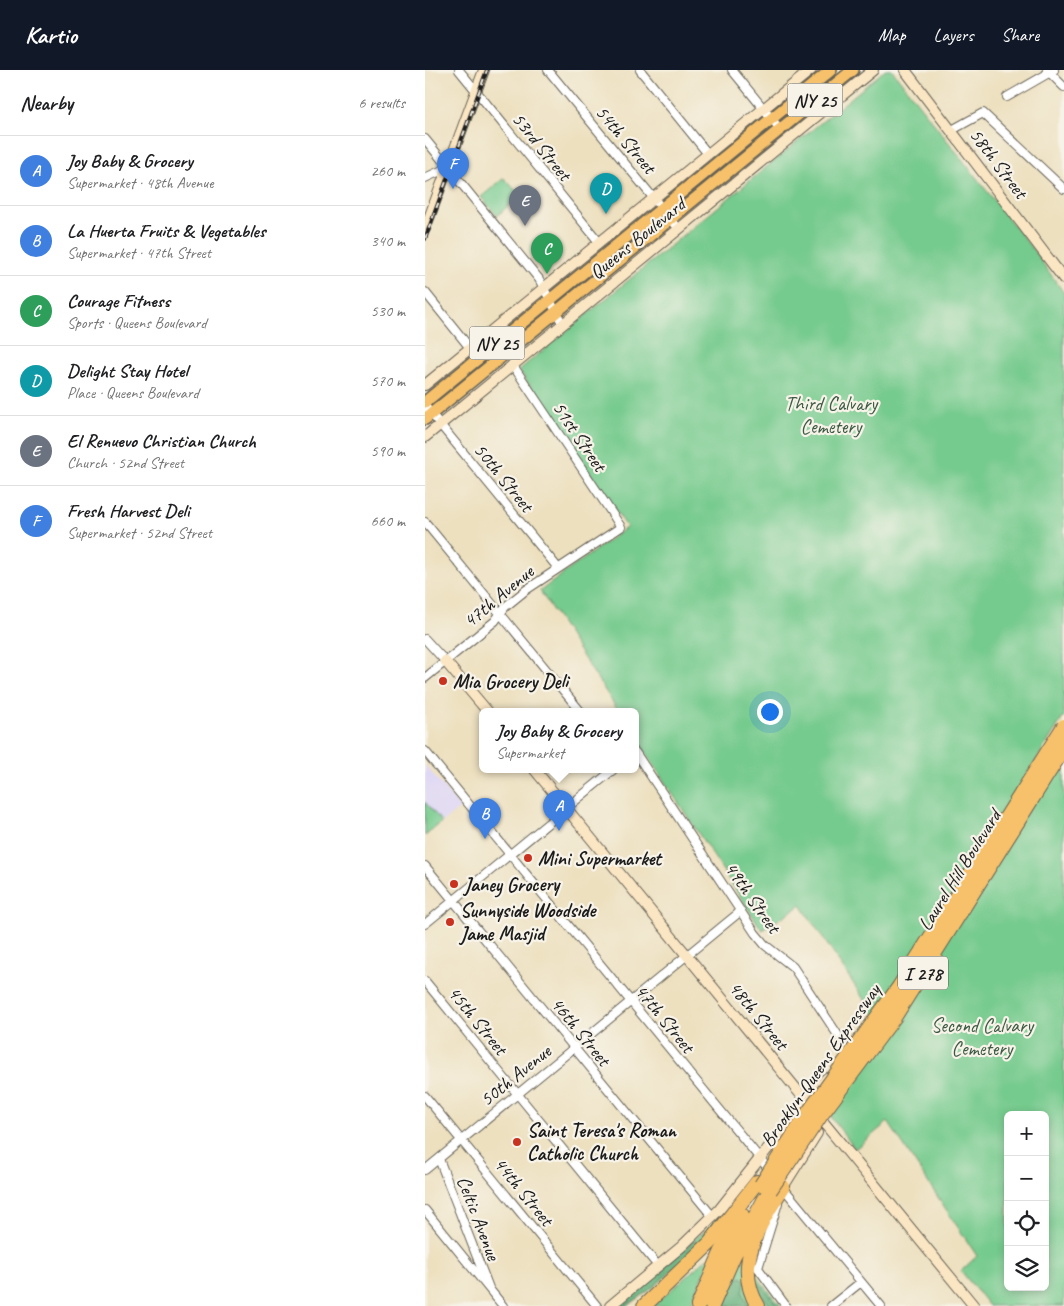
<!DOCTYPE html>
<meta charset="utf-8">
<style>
:root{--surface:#fff;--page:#f2f2f2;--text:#202124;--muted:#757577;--line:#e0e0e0;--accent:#111827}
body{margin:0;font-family:Caveat,sans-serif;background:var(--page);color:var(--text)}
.controls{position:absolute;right:15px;bottom:15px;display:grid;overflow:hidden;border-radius:8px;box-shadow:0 2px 8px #0003}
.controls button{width:45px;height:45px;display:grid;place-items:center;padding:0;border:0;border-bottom:1px solid var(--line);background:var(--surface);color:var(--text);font:25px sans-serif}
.you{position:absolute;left:344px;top:641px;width:18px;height:18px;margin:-12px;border:4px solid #fff;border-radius:50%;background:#1a73e8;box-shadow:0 0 0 8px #1a73e833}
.badge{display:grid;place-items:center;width:32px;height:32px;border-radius:50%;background:var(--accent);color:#fff;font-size:16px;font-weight:700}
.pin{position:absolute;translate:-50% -41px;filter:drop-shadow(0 1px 2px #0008)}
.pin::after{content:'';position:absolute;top:26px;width:18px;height:15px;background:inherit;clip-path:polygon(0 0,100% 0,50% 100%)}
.popup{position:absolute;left:54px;top:638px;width:160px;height:65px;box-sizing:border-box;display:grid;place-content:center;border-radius:8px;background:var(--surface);filter:drop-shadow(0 1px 4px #0005);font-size:16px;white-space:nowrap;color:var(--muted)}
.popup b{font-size:19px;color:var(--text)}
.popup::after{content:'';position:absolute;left:50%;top:100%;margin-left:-10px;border:10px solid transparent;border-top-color:var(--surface)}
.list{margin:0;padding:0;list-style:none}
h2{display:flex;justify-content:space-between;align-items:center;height:65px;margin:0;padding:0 20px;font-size:21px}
h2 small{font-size:16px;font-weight:400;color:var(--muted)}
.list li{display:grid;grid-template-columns:32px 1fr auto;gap:15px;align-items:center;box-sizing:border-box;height:70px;padding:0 20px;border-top:1px solid var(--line)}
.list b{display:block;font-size:19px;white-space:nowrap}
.list p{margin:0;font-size:16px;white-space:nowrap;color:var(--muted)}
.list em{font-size:16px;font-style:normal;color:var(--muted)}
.icon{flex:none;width:28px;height:28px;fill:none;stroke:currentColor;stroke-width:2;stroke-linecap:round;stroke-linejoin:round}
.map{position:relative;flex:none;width:639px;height:1236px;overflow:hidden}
header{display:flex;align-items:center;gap:30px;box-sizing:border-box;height:70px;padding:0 25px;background:var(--accent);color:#fff}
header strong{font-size:24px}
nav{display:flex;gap:28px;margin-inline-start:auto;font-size:18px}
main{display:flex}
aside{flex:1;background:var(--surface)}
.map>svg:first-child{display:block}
</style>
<header>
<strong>Kartio</strong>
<nav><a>Map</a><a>Layers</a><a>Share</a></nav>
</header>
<main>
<aside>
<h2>Nearby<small>6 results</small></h2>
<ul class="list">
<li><span class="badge" style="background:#3f7fe0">A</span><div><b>Joy Baby &amp; Grocery</b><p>Supermarket · 48th Avenue</p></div><em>260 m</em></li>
<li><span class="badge" style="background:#3f7fe0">B</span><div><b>La Huerta Fruits &amp; Vegetables</b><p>Supermarket · 47th Street</p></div><em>340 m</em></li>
<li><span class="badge" style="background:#2e9e5b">C</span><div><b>Courage Fitness</b><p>Sports · Queens Boulevard</p></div><em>530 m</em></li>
<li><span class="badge" style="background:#0f9aa8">D</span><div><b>Delight Stay Hotel</b><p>Place · Queens Boulevard</p></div><em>570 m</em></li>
<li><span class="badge" style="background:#6b7280">E</span><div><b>El Renuevo Christian Church</b><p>Church · 52nd Street</p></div><em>590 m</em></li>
<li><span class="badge" style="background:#3f7fe0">F</span><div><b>Fresh Harvest Deli</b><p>Supermarket · 52nd Street</p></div><em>660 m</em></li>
</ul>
</aside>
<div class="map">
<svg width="639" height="1236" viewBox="0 0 639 1236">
<rect width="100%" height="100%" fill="#f7f3e8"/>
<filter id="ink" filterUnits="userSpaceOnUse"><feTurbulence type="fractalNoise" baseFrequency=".02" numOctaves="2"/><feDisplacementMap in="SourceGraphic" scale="10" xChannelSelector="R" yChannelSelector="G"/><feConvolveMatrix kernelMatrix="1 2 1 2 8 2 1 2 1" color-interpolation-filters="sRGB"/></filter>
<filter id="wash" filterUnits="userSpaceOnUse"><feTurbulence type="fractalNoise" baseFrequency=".0096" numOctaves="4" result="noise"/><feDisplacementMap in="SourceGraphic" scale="20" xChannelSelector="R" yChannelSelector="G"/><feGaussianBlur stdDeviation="1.12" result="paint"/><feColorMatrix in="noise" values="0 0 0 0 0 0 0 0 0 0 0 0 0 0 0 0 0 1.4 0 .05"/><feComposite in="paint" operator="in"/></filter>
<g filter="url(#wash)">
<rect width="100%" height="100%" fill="#ede0bf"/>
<path fill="#ddd5f6" d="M 0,695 L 35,738 L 0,766 Z"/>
<path fill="#75ca8d" stroke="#487354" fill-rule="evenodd" d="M 460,0 L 467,0 L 609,181 L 639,223 L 639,646 L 450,946 L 376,835 L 337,860 L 210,667 L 210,642 L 194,642 L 115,521 L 202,457 L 94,300 Z
M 79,108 L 95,125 L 72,146 L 56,127 Z
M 639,684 L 639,1236 L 564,1236 L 536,1201 L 552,1186 L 463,1052 L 430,1079 L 406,1047 ZM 583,1045 L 620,1045 L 620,1217 L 583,1217 Z
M 0,732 L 17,752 L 0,766 Z
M 333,1102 C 298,1155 253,1198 203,1236 L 193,1236 L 284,1157 Z
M 346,1147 L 329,1196 L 330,1204 L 356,1236 L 338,1236 C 319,1200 330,1181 346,1147 Z
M 322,1181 L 330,1236 L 296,1236 Z
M 282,1188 L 285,1190 L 265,1236 L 228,1236 Z"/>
<path fill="#60ae78" stroke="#3e654a" d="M 268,1171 L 273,1173 L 271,1179 C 256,1192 213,1236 195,1236 Z
M 317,1207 L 320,1211 L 318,1223 L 323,1236 L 297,1236 L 312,1209 Z
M 332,1213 L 336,1215 L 353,1236 L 346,1236 L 332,1218 Z"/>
</g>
<g filter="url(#ink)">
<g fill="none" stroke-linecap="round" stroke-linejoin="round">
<g stroke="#656155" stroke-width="10">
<path id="street" d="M 34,0 L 174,172
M 123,0 L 254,159
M 215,0 L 283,84
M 307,0 L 355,59
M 622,0 L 639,17
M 582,27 L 629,0
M 527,60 L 558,43 L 639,119
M 0,69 L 114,209 L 137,253
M 0,108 L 24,97
M 0,222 L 45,278
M 0,336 L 133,498
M 0,452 L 156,642
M 0,569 L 20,591
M 0,608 L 70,551 L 80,537 L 101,520 L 196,457 L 87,294
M 0,681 L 346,1102
M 210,682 L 330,863 L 340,875 L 368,897 L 426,985
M 0,796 L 288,1147
M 0,854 L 188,700
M 0,911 L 233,1196
M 0,1026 L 172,1236
M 14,1089 L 64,1218
M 0,1100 L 316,841
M 356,1115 L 456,1236
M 353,1133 L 333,1198 L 361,1236
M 0,1140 L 78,1236
M 406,1236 L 436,1212"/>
</g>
<g stroke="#656155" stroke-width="12">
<path id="secondary" d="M 480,0 L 639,209
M 0,159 L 59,0
M 0,315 L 386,0
M 0,367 L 448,0
M 20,591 L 63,642
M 110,700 L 549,1236
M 358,1117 L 392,1063
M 185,1236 L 256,1177 L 294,1140 L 386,1024 L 402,1008"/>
</g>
<g stroke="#656155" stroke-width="14">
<path id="primary" d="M 0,332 L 406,0
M 0,349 L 428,0"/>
</g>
<g stroke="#656155" stroke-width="16">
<path id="highway" d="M 219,1236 L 285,1173 L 332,1112
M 273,1236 L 296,1183 L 317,1145
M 287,1236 L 309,1185 L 341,1127
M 333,1236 C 307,1195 336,1152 358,1117"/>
</g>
<use href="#street" stroke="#fff" stroke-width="8"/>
<use href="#secondary" stroke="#fbe6c4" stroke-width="10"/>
<use href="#primary" stroke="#f6c16b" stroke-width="11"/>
<use href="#highway" stroke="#f6c16b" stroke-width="14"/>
<g stroke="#1c1c1c" stroke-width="4">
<path id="rail" d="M 0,169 L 62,0"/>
</g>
<use href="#rail" stroke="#f7f3e8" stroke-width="2" stroke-dasharray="5.5" stroke-linecap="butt"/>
<g stroke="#656155" stroke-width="16" stroke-linecap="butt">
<path id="highway-bridge" d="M 336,1115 L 383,1043 L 474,917 L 639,656
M 345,1120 L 396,1045 L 470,946 L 639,678"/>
</g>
<use href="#highway-bridge" stroke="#f6c16b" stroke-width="14"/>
</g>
</g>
<g fill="#c8321e" stroke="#f7f3e8" stroke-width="2">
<circle cx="18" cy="611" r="5"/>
<circle cx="103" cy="788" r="5"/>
<circle cx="29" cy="814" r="5"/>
<circle cx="25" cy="852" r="5"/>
<circle cx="92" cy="1072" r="5"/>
</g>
<g text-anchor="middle" stroke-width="4.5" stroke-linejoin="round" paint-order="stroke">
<g fill="#f7f3e8" stroke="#5e5c59" stroke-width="1">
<rect x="362.5" y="13.5" width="55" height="33" rx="4"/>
<rect x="44.5" y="256.5" width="55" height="33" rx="4"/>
<rect x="473" y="886.5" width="50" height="33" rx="4"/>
</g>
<g font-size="19" font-weight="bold" fill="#1c1c1c">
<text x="390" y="37">NY 25</text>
<text x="72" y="280">NY 25</text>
<text x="498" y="910">I 278</text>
</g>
<g font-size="20" fill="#1c1c1c" stroke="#f7f3e8">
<text transform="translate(201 69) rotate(50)" y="7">54th Street</text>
<text transform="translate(117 76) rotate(51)" y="7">53rd Street</text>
<text transform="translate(574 93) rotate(53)" y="7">58th Street</text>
<text transform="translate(212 168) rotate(-39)" y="7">Queens Boulevard</text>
<text transform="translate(155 366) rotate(56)" y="7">51st Street</text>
<text transform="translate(79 407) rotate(51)" y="7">50th Street</text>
<text transform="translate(73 526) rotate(-40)" y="7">47th Avenue</text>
<text transform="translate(534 800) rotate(-58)" y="7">Laurel Hill Boulevard</text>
<text transform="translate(328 827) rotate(55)" y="7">49th Street</text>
<text transform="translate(334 945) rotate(51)" y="7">48th Street</text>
<text transform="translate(240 948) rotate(51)" y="7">47th Street</text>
<text transform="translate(53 950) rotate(51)" y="7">45th Street</text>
<text transform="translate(156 961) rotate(51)" y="7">46th Street</text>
<text transform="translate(395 995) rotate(-55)" y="7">Brooklyn-Queens Expressway</text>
<text transform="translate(90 1005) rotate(-39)" y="7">50th Avenue</text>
<text transform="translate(99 1121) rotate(51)" y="7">44th Street</text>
<text transform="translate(54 1148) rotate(69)" y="7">Celtic Avenue</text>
</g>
<g font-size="20" fill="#3b5944" stroke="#f7f3e8">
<text x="406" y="340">Third Calvary<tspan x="406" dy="23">Cemetery</tspan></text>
<text x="557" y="962">Second Calvary<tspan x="557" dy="23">Cemetery</tspan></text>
</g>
<g font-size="20" font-weight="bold" fill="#1c1c1c" stroke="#f7f3e8" text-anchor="start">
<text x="28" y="618">Mia Grocery Deli</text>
<text x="113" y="795">Mini Supermarket</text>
<text x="39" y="821">Janey Grocery</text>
<text x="35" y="847">Sunnyside Woodside<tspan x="35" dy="23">Jame Masjid</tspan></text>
<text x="102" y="1067">Saint Teresa's Roman<tspan x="102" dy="23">Catholic Church</tspan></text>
</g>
</g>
</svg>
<div class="controls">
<button>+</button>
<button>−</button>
<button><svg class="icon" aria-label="locate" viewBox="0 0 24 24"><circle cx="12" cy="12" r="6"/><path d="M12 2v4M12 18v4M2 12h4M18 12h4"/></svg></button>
<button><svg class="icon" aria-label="layers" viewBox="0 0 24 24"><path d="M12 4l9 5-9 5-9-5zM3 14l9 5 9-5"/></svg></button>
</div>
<div class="you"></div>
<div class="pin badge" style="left:134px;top:761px;background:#3f7fe0">A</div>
<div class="popup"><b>Joy Baby &amp; Grocery</b>Supermarket</div>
<div class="pin badge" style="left:60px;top:769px;background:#3f7fe0">B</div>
<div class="pin badge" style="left:122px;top:204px;background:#2e9e5b">C</div>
<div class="pin badge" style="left:181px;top:144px;background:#0f9aa8">D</div>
<div class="pin badge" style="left:100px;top:156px;background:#6b7280">E</div>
<div class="pin badge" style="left:28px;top:119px;background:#3f7fe0">F</div>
</div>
</main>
